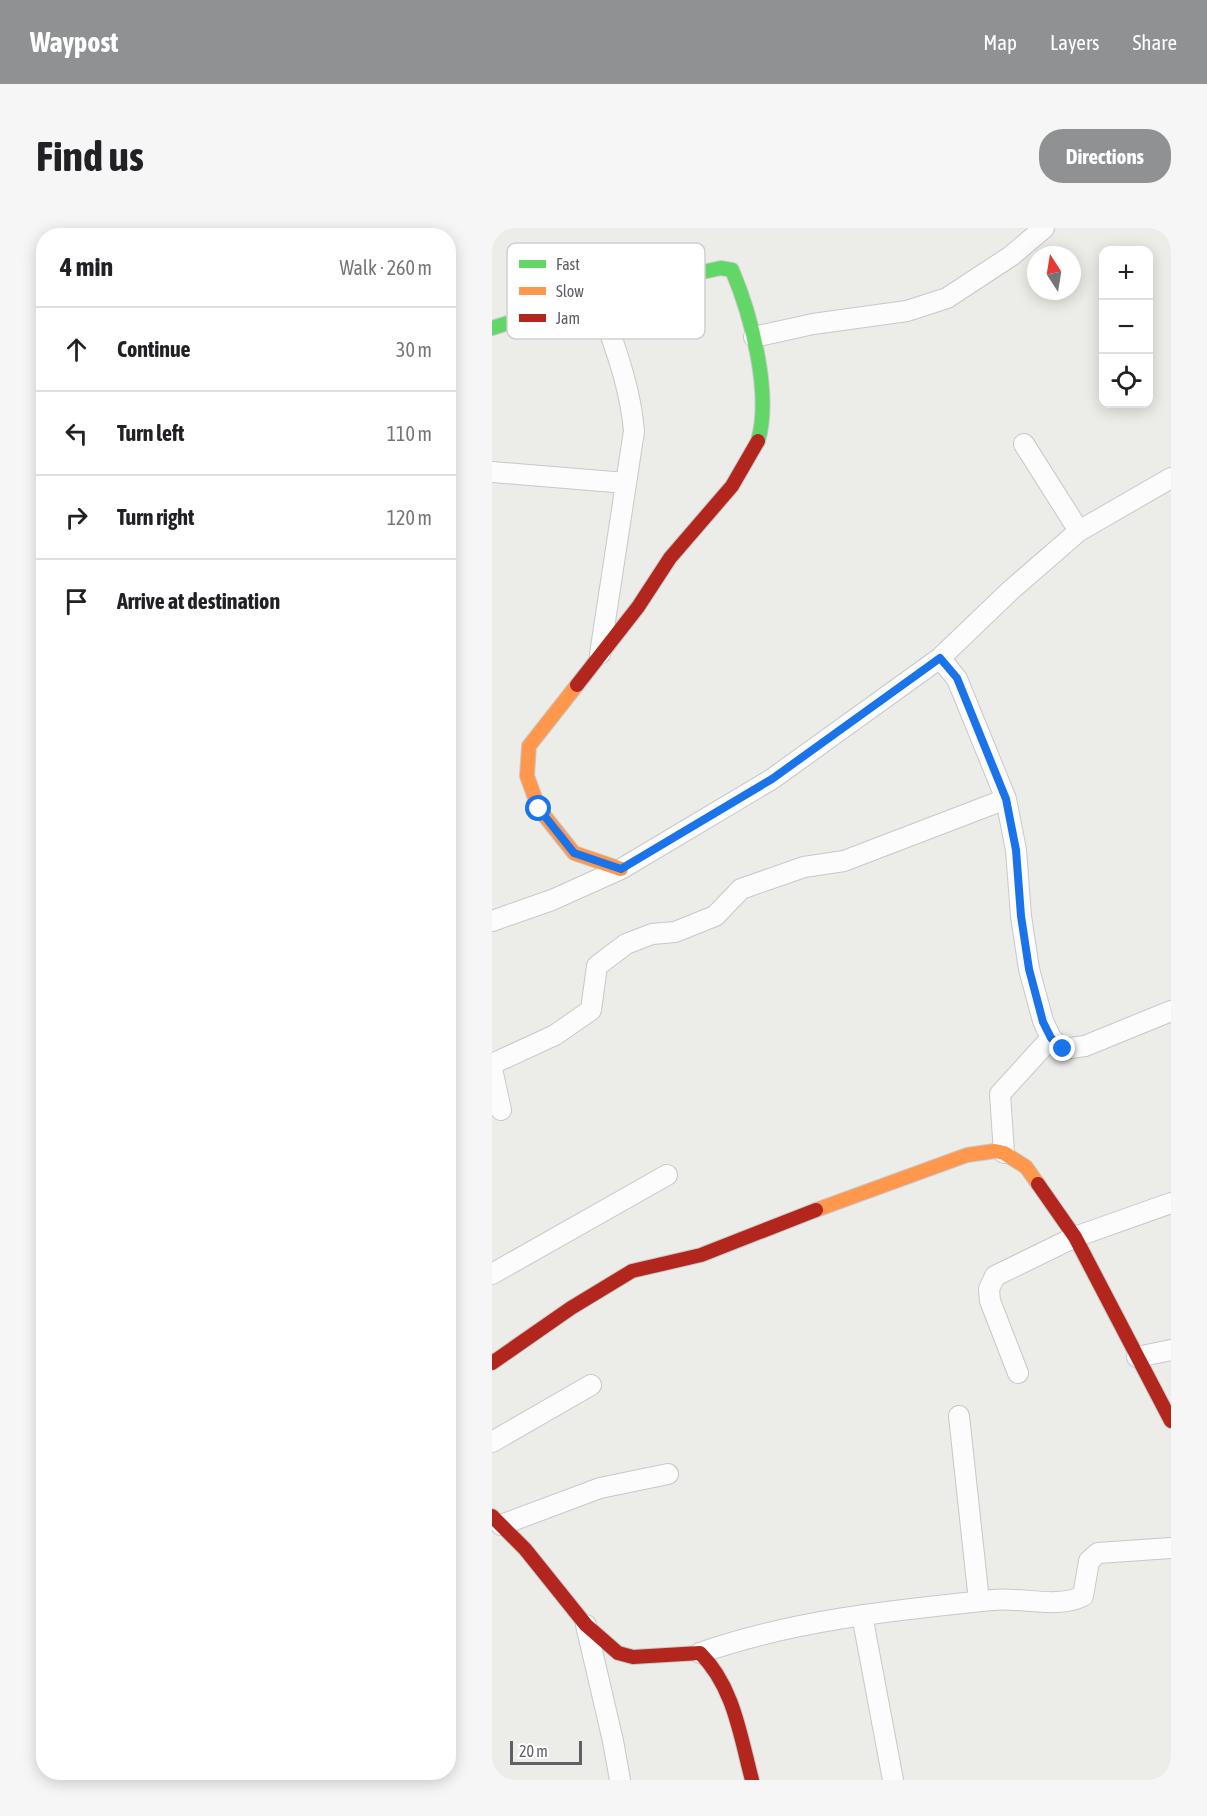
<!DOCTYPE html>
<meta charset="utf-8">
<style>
:root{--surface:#fff;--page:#f6f6f6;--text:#202124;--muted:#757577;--line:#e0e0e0;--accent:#8f9192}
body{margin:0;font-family:"Asap Condensed",sans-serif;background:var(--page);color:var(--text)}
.controls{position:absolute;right:18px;top:18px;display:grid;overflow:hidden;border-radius:12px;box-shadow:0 3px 15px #0003}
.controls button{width:54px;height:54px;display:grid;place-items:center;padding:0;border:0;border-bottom:2px solid var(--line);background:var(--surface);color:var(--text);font:30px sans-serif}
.compass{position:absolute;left:535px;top:18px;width:54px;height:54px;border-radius:50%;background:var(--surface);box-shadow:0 3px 15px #0003;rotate:348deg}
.scale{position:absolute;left:18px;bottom:15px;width:72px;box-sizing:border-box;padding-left:6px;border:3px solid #5d6064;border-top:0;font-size:16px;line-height:21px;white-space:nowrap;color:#5d6064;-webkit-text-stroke:4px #fff;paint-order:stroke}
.stop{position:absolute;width:18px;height:18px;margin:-14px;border:4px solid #1a73e8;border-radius:50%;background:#fff}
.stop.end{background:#1a73e8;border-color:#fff;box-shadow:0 2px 6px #0008}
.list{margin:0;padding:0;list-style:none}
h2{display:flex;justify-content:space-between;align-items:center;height:78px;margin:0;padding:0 24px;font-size:26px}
h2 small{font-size:20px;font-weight:400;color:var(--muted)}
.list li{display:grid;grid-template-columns:39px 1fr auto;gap:18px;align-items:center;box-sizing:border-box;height:84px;padding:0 24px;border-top:2px solid var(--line)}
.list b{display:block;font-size:22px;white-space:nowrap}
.list em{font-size:20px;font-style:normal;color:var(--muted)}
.icon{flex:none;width:33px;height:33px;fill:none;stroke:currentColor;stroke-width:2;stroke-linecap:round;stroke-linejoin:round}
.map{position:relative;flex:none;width:679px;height:1552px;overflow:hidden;border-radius:24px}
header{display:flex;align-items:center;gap:36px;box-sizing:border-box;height:84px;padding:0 30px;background:var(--accent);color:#fff}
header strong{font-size:28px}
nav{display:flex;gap:33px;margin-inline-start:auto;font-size:21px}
.intro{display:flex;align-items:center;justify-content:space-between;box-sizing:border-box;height:144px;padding:0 36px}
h1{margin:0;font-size:42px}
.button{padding:15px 27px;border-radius:24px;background:var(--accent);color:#fff;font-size:21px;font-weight:700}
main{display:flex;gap:36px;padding:0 36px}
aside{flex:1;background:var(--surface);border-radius:24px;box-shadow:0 3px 15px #0003}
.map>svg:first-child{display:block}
</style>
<header>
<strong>Waypost</strong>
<nav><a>Map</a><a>Layers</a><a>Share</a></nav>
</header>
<div class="intro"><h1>Find us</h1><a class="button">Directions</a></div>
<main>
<aside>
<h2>4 min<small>Walk · 260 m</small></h2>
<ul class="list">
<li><svg class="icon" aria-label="ahead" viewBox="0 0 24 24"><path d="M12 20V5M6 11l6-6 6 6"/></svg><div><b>Continue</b></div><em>30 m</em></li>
<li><svg class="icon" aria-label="left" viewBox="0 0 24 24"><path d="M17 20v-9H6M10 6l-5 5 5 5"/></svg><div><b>Turn left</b></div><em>110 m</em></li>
<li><svg class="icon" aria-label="right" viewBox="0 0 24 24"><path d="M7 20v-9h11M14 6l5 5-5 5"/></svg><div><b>Turn right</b></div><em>120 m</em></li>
<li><svg class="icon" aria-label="arrive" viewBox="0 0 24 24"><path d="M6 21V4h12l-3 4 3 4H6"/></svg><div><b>Arrive at destination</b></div></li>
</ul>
</aside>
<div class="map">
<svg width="679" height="1552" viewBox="0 0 679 1552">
<rect width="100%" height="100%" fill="#ecece8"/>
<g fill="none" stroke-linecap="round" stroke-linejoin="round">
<g stroke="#c8c8c8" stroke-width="22">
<path id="street" d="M 105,67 C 120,112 138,155 142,203 L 108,426
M 262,109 L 321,96 L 415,83 L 455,70 L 519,28 L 552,0
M 532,216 L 587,303
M 0,244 L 134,255
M 448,430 L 465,451 L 514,571 L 524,622 L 529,688 L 537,741 L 551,793 L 559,810 L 571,821 L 593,818 L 679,783
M 0,693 L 60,672 L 129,641 L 280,551 L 448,430 L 519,362 L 587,303 L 679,250
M 0,836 L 63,807 L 99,782 L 105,738 L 134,716 L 160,706 L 183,704 L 223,688 L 249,661 L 312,639 L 352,633 L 514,571
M 0,841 L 9,882
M 512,925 L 508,866 L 559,810
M 0,1046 L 175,947
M 645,1129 L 679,1122
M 526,1145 L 498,1073 L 497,1061 L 503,1048 L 583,1009 L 679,975
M 467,1188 L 487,1373
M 0,1214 L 99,1157
M 9,1297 L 108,1260 L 176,1246
M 370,1387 L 401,1552
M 94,1397 L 121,1513 L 128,1552
M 208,1425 C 302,1392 403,1382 501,1372 C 530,1369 565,1381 591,1368 L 597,1333 L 606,1325 L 679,1320"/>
</g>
<g stroke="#c9c9c9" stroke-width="16">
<path id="fast" d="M 0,100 L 105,67 L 229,40 L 240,42 C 259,87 280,165 266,213"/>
</g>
<g stroke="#c9c9c9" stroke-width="16">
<path id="slow" d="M 85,457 L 37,518 L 35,548 L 47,581 L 82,625 L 129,641
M 324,982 L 475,927 L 503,923 L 512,925 L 534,939 L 546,956"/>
</g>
<g stroke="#c9c9c9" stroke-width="16">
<path id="jam" d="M 85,457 L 146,379 L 178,330 L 240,258 L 266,213
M 546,956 L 583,1009 L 679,1193
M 0,1135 L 79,1080 L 140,1043 L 209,1027 L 324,982
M 0,1288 L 33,1321 L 94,1397 L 126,1425 L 141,1429 L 208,1425 C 242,1459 248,1507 260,1552"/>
</g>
<use href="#street" stroke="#fcfcfc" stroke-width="20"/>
<use href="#fast" stroke="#63d668" stroke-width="14"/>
<use href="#slow" stroke="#ff974d" stroke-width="14"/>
<use href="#jam" stroke="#b3261e" stroke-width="14"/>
</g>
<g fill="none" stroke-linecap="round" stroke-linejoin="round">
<path stroke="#1a73e8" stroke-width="8" d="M 47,581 L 82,625 L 129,641 L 280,551 L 448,430 L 465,450 L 514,571 L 524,622 L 529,688 L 537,741 L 551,794 L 559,810 L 571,821"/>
</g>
<rect x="15" y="15" width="198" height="96" rx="9" fill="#fff" stroke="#cecfd0" stroke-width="1.5"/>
<rect x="27" y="32" width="27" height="8" fill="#63d668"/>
<rect x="27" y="59" width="27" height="8" fill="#ff974d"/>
<rect x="27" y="86" width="27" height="8" fill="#b3261e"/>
<g font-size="16" fill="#5d6064">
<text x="64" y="42">Fast</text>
<text x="64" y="69">Slow</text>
<text x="64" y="96">Jam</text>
</g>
</svg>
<div class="controls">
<button>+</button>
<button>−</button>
<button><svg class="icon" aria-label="locate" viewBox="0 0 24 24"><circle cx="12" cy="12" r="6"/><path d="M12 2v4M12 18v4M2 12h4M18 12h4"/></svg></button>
</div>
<svg class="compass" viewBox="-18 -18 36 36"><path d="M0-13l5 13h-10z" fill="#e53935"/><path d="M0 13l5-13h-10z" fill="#757577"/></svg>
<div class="scale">20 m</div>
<div class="stop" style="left:47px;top:581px"></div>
<div class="stop end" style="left:571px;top:821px"></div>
</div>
</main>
